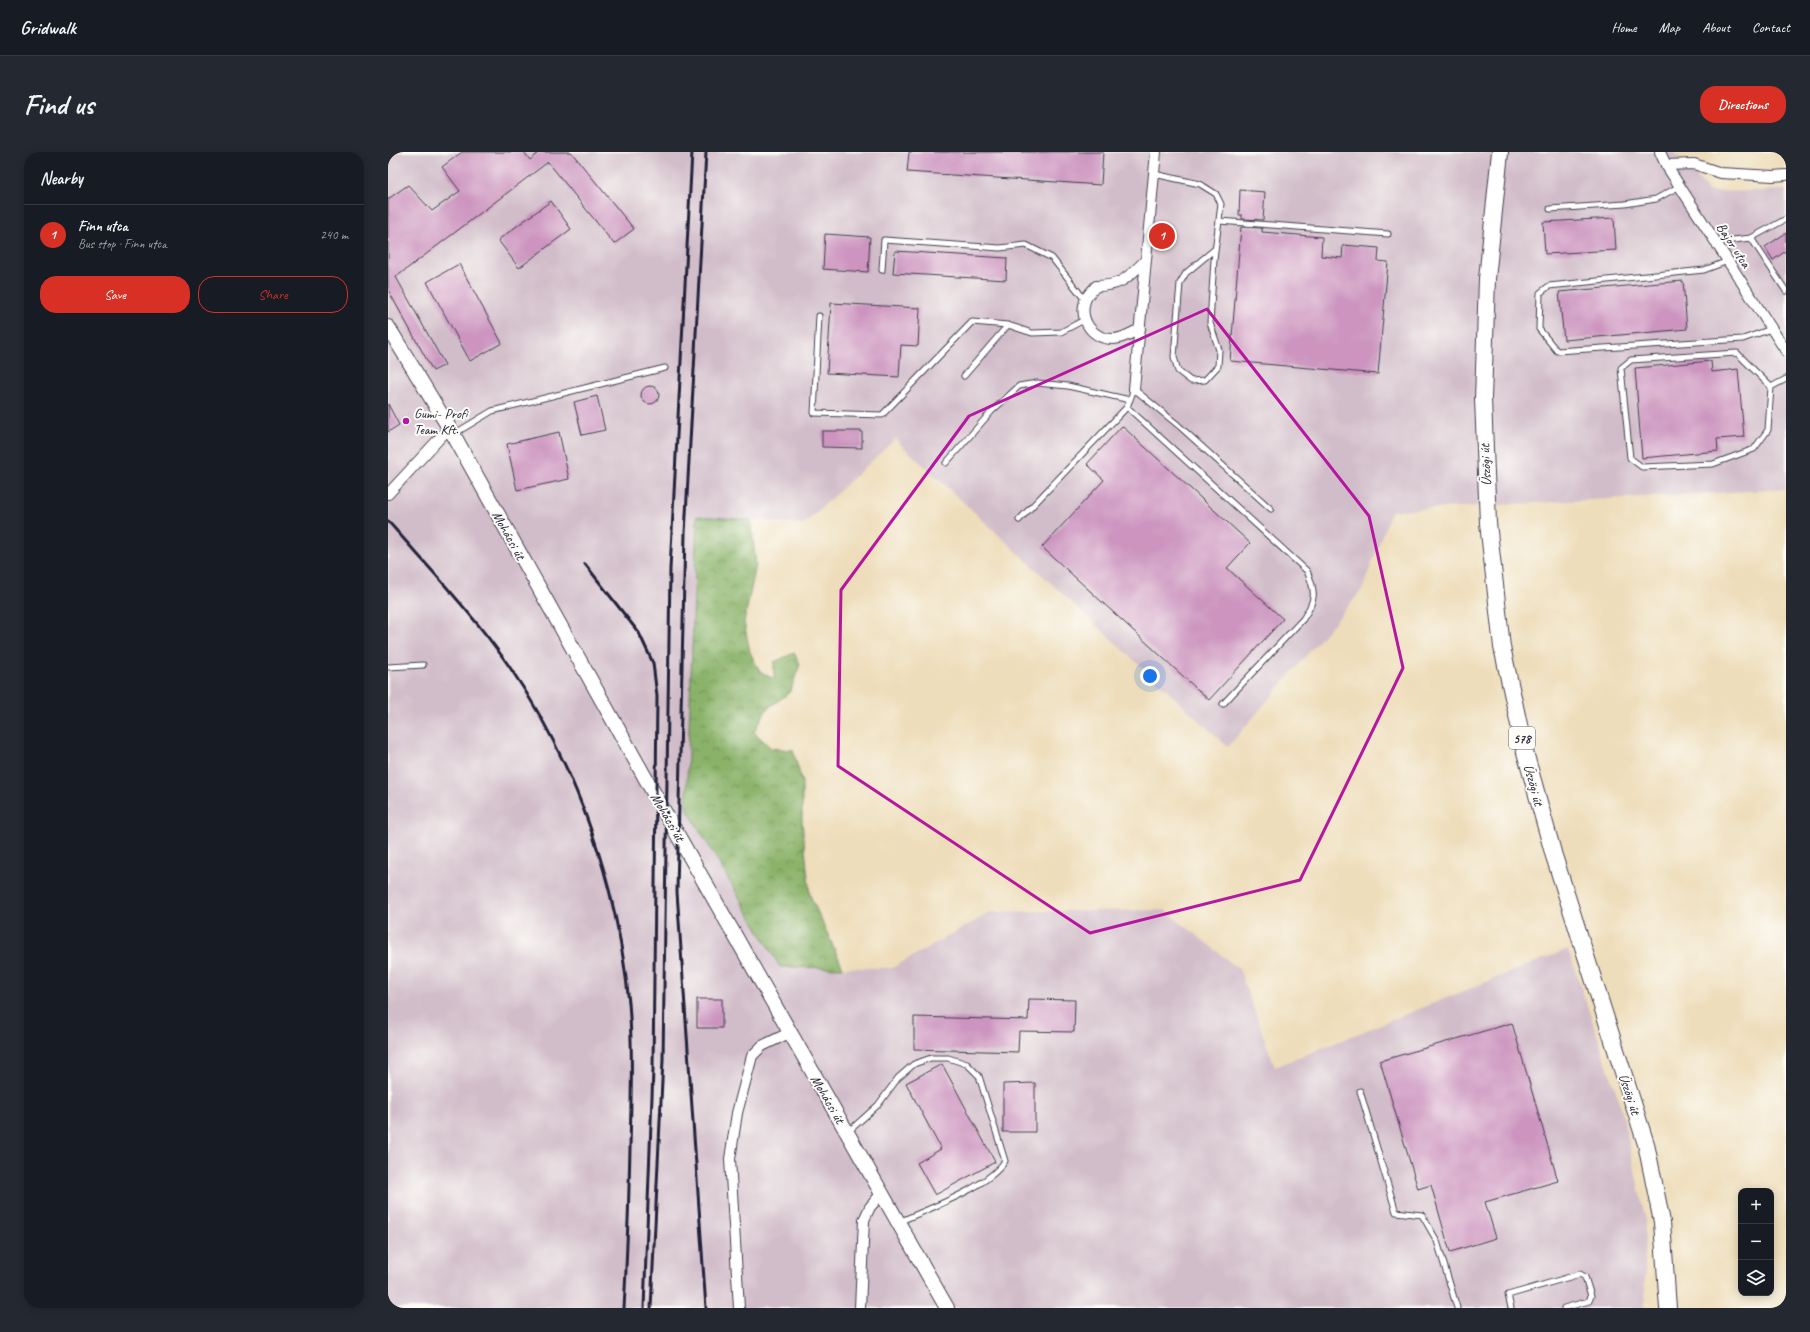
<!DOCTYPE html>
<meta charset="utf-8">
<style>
:root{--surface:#171b24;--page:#242831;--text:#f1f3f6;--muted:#9ea1a6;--line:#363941;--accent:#d93025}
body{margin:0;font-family:Caveat,sans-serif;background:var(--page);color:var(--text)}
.controls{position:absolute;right:12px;bottom:12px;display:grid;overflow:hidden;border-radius:8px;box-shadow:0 2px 10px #0003}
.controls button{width:36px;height:36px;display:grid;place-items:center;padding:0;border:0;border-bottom:1px solid var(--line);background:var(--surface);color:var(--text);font:20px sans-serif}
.you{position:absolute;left:762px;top:524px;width:14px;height:14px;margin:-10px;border:3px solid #fff;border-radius:50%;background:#1a73e8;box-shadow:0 0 0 6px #1a73e833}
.badge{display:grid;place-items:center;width:26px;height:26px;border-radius:50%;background:var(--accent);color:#fff;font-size:13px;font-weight:700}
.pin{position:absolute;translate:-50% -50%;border:2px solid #fff;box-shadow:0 1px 4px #0006}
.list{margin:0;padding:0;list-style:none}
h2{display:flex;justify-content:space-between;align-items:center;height:52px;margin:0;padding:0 16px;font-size:17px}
h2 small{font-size:13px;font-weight:400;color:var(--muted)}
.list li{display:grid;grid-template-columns:26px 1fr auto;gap:12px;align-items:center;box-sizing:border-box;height:60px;padding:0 16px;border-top:1px solid var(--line)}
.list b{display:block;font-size:15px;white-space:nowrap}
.list p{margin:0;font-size:13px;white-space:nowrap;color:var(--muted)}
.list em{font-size:13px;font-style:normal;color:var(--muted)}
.actions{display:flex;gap:8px;padding:12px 16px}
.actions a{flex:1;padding:9px 0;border:1px solid var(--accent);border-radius:16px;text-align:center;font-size:14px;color:var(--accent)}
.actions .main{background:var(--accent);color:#fff}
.icon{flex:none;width:22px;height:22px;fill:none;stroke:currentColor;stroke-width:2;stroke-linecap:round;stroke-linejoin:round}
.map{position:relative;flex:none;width:1398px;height:1156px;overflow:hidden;border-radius:16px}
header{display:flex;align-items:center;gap:24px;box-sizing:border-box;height:56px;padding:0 20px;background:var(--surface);border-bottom:1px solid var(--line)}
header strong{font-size:19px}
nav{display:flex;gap:22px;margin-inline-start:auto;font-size:14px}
.intro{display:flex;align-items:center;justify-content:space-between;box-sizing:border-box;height:96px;padding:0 24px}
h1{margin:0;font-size:28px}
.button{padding:10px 18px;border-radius:16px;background:var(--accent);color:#fff;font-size:14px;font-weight:700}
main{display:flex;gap:24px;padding:0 24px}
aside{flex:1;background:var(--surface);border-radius:16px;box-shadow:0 2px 10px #0003}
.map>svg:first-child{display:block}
</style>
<header>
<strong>Gridwalk</strong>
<nav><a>Home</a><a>Map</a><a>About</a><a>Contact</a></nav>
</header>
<div class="intro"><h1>Find us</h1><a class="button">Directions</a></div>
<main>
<aside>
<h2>Nearby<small></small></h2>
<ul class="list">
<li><span class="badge">1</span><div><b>Finn utca</b><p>Bus stop · Finn utca</p></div><em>240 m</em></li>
</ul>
<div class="actions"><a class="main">Save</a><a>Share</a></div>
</aside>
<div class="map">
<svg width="1398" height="1156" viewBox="0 0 1398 1156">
<defs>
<pattern id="forest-crowns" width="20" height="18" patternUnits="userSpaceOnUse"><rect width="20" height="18" fill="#8ab269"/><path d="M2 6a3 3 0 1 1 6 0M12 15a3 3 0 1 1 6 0" fill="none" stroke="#709058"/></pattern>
</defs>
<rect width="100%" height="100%" fill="#fdfcf7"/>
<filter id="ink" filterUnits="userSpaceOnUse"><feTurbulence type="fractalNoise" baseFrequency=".025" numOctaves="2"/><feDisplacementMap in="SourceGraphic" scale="8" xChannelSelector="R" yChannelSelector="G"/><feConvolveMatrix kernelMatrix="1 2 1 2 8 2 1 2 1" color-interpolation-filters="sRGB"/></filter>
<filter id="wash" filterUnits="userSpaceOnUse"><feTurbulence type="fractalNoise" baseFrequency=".012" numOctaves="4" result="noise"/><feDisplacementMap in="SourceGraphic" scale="16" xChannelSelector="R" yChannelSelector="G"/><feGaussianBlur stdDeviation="0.9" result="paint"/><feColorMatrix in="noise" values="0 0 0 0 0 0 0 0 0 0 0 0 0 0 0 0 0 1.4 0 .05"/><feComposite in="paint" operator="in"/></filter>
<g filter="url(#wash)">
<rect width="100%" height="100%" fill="#eeddba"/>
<path fill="#d1bdc9" d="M 0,0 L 1286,0 L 1322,40 L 1398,38 L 1398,337 L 1003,359 L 974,438 L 840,595 L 507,287 L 416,372 L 309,365 L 392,815 L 504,816 L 603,760 L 777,758 L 851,817 L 887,915 L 1180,797 L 1232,951 L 1257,1064 L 1257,1156 L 0,1156 Z"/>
<path fill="url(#forest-crowns)" stroke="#566a52" d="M 309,364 L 363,368 L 368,413 L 356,470 L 362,500 L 372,520 L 386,527 L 386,510 L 406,501 L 412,512 L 402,540 L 379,557 L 366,580 L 383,596 L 405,598 L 414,630 L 414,670 L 422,743 L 455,816 L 392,815 L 298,655 Z"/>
<g id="blocks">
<path fill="#cc94bf" d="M 74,0 L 136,0 L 142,8 L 151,0 L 183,0 L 246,77 L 226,92 L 160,10 L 8,125 L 57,213 L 45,219 L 0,138 L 0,47 L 20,33 L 44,59 L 72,39 L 54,15 Z
M 521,0 L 715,0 L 713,33 L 519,20 Z
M 852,38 L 877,40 L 875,68 L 854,67 L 854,63 L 851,63 Z
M 163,49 L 183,77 L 131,116 L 110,88 Z
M 1226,66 L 1228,98 L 1157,102 L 1155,70 Z
M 853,75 L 874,76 L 874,80 L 934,85 L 933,104 L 954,106 L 955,93 L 991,96 L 990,109 L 1000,110 L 990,222 L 842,209 Z
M 1398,81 L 1398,99 L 1385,108 L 1377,95 Z
M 437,82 L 482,85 L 480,120 L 435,117 Z
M 507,99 L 619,106 L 618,128 L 505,121 Z
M 71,112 L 114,191 L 82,209 L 39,130 Z
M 1295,129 L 1299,177 L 1176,188 L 1171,140 Z
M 443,151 L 532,156 L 530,194 L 513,193 L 511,225 L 439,221 Z
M 1323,209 L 1324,220 L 1350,217 L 1356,285 L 1329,287 L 1330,299 L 1254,306 L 1247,216 Z
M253 243a9 9 0 1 1 18 0a9 9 0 1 1-18 0Z
M 209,244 L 217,278 L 194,283 L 186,250 Z
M 0,252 L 11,273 L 0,280 Z
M 734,274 L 862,391 L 839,416 L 895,467 L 821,548 L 654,395 L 716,328 L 699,312 Z
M 434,279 L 474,279 L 474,296 L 434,295 Z
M 171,280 L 181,327 L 129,338 L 119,292 Z
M 309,847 L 334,847 L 334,876 L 309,876 Z
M 641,847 L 687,848 L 686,880 L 631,879 L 630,900 L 526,897 L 526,865 L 640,868 Z
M 1124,871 L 1170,1029 L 1097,1050 L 1108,1086 L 1062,1100 L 1043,1033 L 1030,1037 L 992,909 Z
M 554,912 L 607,1010 L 547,1043 L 529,1011 L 553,997 L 518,931 Z
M 647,931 L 647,980 L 615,980 L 615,932 Z"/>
</g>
</g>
<g filter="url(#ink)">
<use href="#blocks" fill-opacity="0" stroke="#413e4e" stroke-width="1"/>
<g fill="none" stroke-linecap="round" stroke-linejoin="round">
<g stroke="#413e4e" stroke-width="7">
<path id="service" d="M 766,22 L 812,32 L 828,42 L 833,52 L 826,108 L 822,171 L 831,198 L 830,214 L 817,228 L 803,229 L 790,219 L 786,205 L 792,131 L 798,121 L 827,97
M 1162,57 L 1237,52 L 1268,47 L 1292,34
M 831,69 L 1000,82
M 1363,86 L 1398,67
M 1328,90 L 1363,86 L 1398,139
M 1340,109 L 1316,118 L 1161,134 L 1152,141 L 1151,177 L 1169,199 L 1355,187 L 1383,177
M 494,118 L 496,88 L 612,96 L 638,93 L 664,106 L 697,148
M 431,164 L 426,261 L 494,263 L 584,170 L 620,173
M 1349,201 L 1383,235 L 1380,278 L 1366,297 L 1325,312 L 1254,315 L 1242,306 L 1233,216 L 1243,208 Z
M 576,224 L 620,173 L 644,181 L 673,180 L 696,168
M 1383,235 L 1398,227
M 739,255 L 919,419 C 928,440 928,448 915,467 L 835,552
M 66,282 L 104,259 L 277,216
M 558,311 L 603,260 L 631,234 L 649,231 L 680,234 L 742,248
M 631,368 L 739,255 L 746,237 L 790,273 L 883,357
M 0,515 L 35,513
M 972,939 L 1008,1060 L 1034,1063 L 1049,1089 L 1069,1156
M 460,980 L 490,953 L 510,926 L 526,912 L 543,906 L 560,906 L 579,912 L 591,924 L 617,1009 C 599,1036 542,1056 511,1070
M 1123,1156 L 1120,1143 L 1192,1122 L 1197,1125 L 1203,1144 L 1201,1149 L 1176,1156"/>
</g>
<g stroke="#413e4e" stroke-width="12">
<path id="minor" d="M 1272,0 L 1278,13 L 1398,199
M 1278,13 L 1306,12 L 1333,21 L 1385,24 L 1398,23
M 752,177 C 743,181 735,187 725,187 C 705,187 691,169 697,149 C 698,144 705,138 708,134 C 734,134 740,125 758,108
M 746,237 L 768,0
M 0,342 L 61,276
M 351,1156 L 342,1007 L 349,961 L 364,904 L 374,894 L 403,880
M 472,1156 L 476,1068 L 482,1055 L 494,1041"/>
</g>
<g stroke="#413e4e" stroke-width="16">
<path id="secondary" d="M 0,175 L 65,282 L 268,645 L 559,1156"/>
</g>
<g stroke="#413e4e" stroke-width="18">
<path id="primary" d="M 1112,0 L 1099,127 L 1095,247 L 1100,371 L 1114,495 L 1137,600 L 1166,704 L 1258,992 L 1274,1070 L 1280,1156"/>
</g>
<use href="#service" stroke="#fff" stroke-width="5"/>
<use href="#minor" stroke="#fff" stroke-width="10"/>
<use href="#secondary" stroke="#fff" stroke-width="14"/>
<use href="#primary" stroke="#fff" stroke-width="16"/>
<path stroke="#22223b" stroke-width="3" d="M 318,0 L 297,381 L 289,740 L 318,1156
M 0,369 C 41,416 85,462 121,514 C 189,613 229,732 241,851 C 245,899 243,948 242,997 C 241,1050 239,1103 236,1156
M 197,412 L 251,481 L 265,511 L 269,544 L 265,918 L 256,1156
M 263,1156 L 275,908 L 282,417 L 304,0"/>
</g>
</g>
<path fill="none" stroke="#b5179e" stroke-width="3" stroke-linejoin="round" d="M 819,157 L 981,364 L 1015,516 L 912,728 L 702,781 L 450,614 L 453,438 L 581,264 Z"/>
<circle fill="#b5179e" stroke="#fdfcf7" stroke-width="1.5" cx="18" cy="269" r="4"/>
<g text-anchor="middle" stroke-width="4" stroke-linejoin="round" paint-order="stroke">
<rect fill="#fdfcf7" stroke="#646373" stroke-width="1" x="1121" y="575" width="26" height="22" rx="3"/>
<g font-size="13" font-weight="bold" fill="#22223b">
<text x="1134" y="591">578</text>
</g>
<g font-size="14" fill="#22223b" stroke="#fdfcf7">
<text transform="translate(1346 93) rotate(57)" y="5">Bajor utca</text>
<text transform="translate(1097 313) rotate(-92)" y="5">Üszögi út</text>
<text transform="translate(121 383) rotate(61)" y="5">Mohácsi út</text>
<text transform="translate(1146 633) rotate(75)" y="5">Üszögi út</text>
<text transform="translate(280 665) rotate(60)" y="5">Mohácsi út</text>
<text transform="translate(1242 942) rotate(72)" y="5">Üszögi út</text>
<text transform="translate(440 947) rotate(60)" y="5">Mohácsi út</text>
</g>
<g font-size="14" fill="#22223b" stroke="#fdfcf7" text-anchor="start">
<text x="26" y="266">Gumi- Profi<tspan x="26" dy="16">Team Kft.</tspan></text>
</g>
</g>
</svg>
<div class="controls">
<button>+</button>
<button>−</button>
<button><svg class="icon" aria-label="layers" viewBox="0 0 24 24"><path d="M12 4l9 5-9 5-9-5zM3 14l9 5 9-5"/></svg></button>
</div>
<div class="you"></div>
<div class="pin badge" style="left:774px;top:84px">1</div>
</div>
</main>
